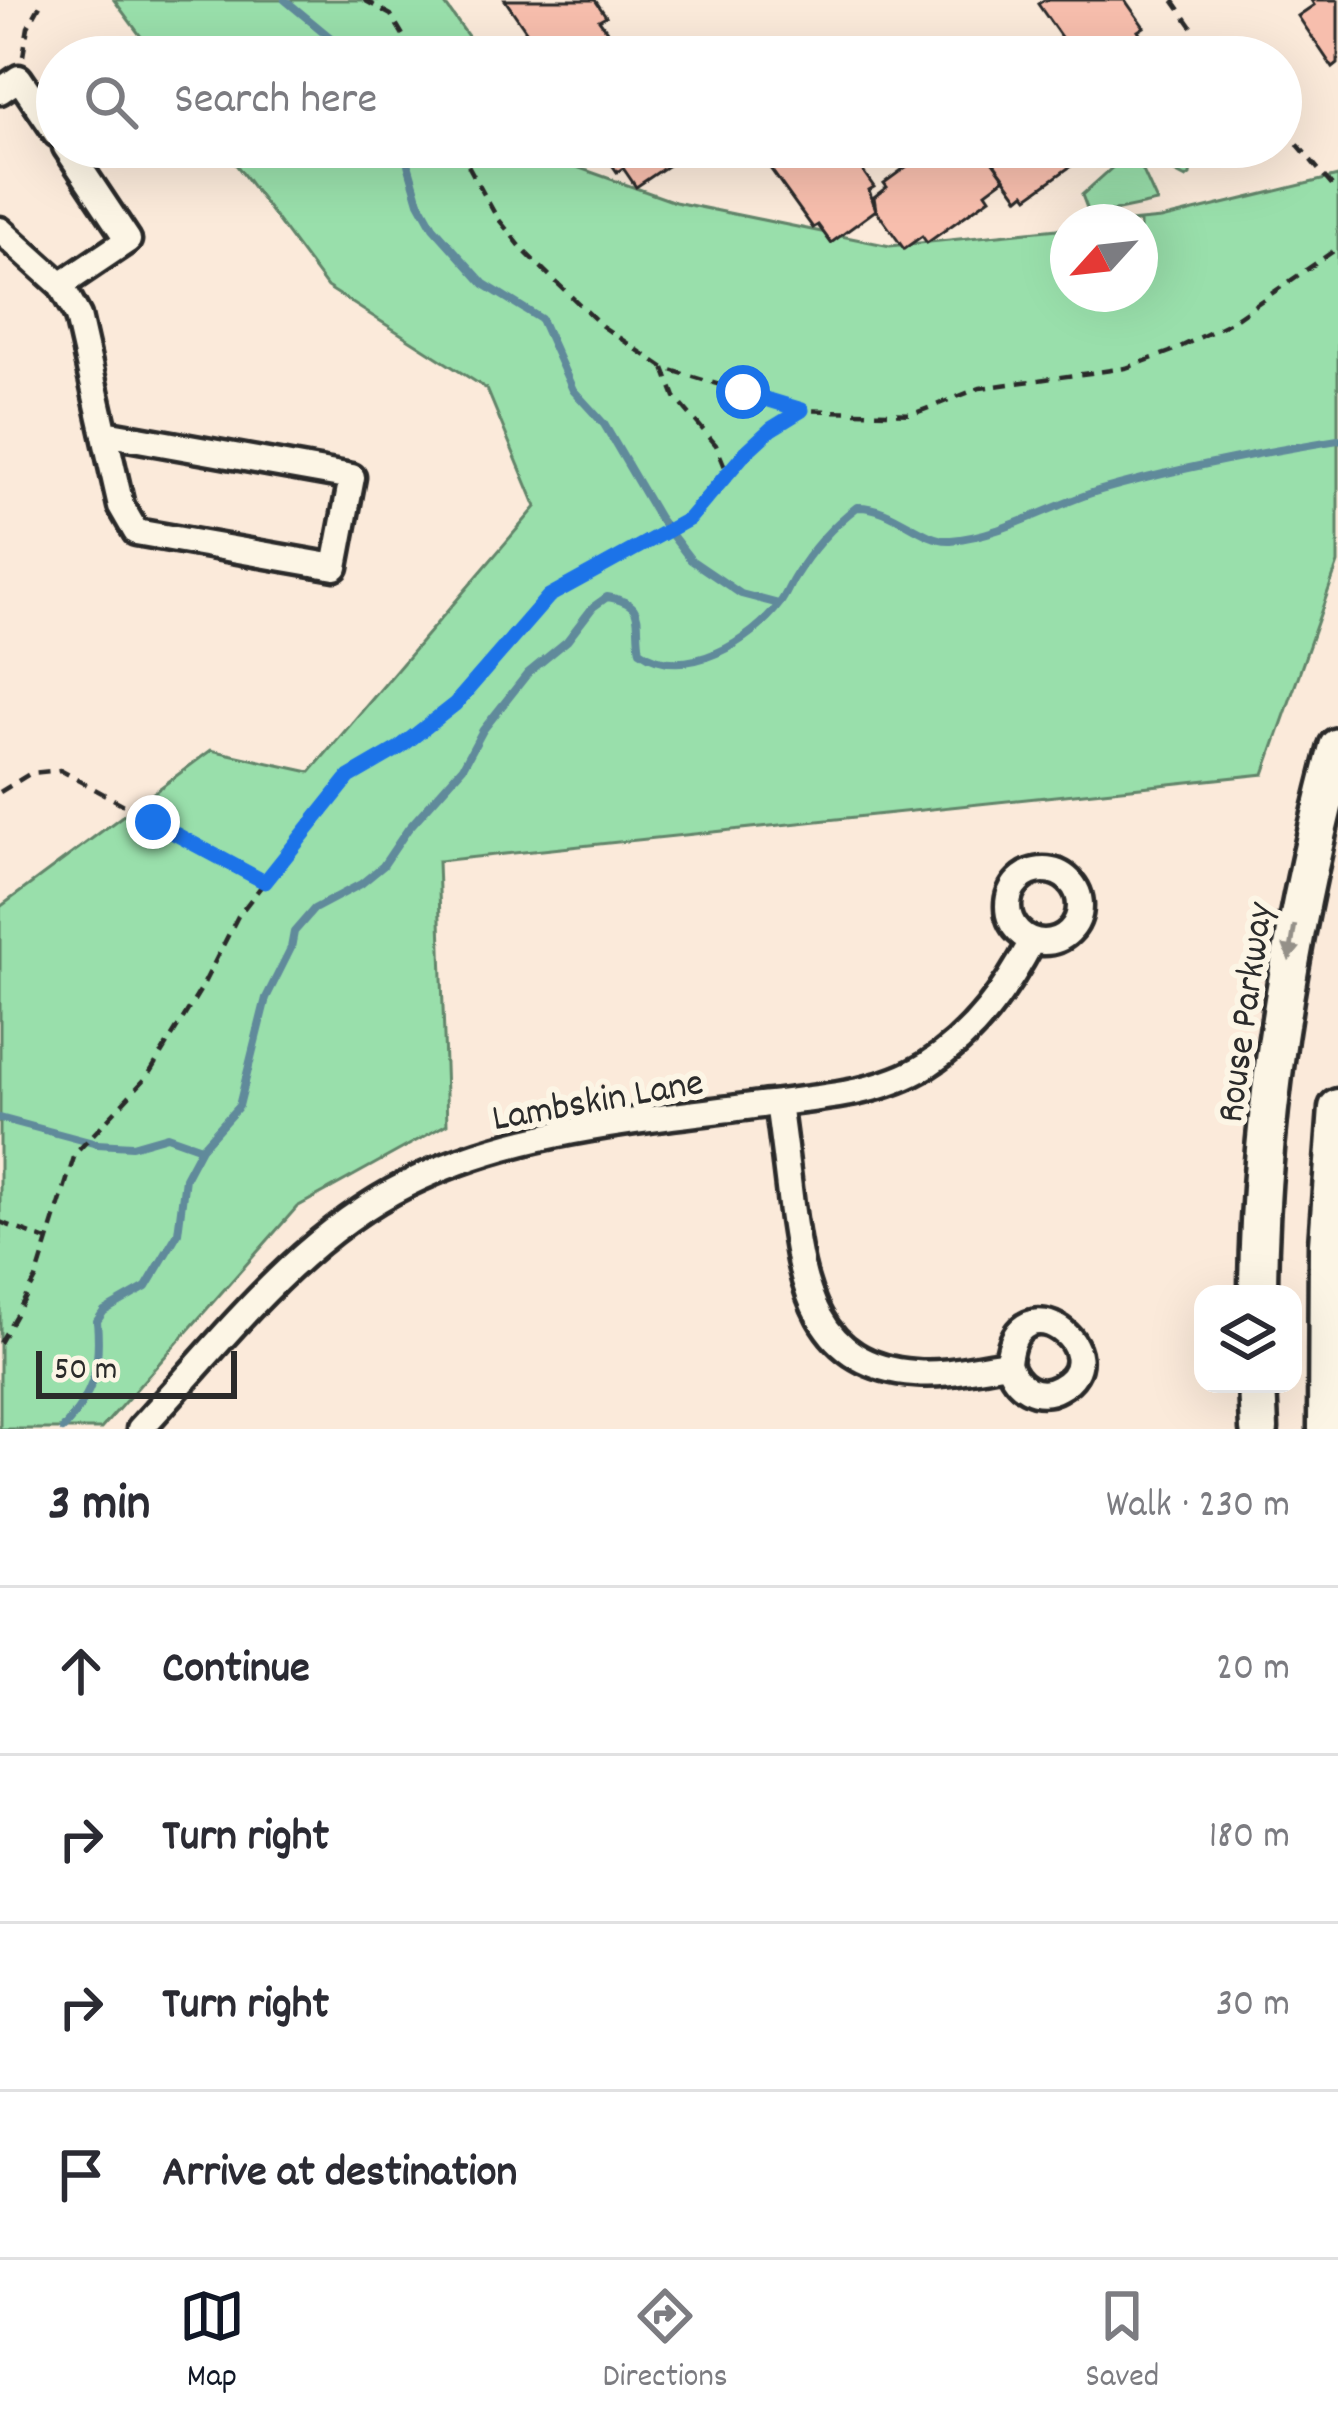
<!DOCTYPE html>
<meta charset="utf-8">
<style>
:root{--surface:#fff;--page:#f7f7f7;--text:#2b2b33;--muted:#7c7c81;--line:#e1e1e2;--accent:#111827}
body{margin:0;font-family:Dekko,sans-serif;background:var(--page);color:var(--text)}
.controls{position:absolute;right:36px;bottom:36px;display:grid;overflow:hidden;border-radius:24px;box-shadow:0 12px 48px #0002}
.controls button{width:108px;height:108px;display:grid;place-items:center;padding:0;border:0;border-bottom:3px solid var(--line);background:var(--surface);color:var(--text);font:60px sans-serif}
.compass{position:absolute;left:1050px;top:204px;width:108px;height:108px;border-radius:50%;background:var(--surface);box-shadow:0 12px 48px #0002;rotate:243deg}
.scale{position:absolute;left:36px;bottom:30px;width:201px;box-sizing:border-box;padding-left:12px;border:6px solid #2b2b2b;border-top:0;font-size:33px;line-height:42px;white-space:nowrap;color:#2b2b2b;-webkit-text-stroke:9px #fcf5e5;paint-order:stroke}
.stop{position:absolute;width:36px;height:36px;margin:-27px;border:9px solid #1a73e8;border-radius:50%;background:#fff}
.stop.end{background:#1a73e8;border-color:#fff;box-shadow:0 3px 12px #0008}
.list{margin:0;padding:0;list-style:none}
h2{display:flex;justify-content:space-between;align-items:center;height:156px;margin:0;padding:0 48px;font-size:51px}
h2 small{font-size:39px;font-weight:400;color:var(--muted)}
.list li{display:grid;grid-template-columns:78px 1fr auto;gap:36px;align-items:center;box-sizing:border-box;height:168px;padding:0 48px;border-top:3px solid var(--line)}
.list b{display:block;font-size:45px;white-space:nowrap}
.list em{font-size:39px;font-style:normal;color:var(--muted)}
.icon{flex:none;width:66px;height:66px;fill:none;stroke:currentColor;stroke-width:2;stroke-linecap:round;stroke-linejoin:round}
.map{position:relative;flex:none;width:1338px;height:1429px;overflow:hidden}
.search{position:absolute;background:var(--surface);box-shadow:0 12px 48px #0002;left:36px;right:36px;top:36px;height:132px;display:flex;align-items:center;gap:30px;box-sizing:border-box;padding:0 42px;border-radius:66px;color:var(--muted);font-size:45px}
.sheet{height:828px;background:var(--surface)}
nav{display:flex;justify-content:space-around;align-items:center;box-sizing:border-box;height:168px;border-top:3px solid var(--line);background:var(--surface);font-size:33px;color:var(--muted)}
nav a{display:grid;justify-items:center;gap:6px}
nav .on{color:var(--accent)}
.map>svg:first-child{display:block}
</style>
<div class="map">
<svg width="1338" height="1429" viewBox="0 0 1338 1429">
<rect width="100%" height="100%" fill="#fbeada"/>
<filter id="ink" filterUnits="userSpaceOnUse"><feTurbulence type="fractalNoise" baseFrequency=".00833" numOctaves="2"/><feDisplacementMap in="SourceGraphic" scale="24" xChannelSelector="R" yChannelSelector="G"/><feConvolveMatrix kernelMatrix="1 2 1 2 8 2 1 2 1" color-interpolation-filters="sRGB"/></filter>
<g filter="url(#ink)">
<path fill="#99dfab" stroke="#62856b" stroke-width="3" d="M 114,0 L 442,0 L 483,57 L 156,57 Z
M 223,147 L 547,147 L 557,160 L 675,202 L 890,246 L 1068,228 L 1068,294 L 1140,294 L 1140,222 L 1129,222 L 1161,219 L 1338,176 L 1338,563 L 1264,774 L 438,861 L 447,1124 L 297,1207 L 101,1429 L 0,1429 L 0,907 L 211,750 L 310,772 L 536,507 L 487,389 L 327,287 Z
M 1156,147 L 1196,147 L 1199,157 L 1180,161 L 1191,168 L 1190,175 L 1186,178 L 1161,165 Z
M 1133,149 L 1157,202 L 1090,216 L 1082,195 Z"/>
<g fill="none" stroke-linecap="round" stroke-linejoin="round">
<path stroke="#608a9b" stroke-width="8" d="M 285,0 L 354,57
M 403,147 L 419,202 L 433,227 L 484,284 L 541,319 L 573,390 L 604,424 L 659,518 L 691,560 L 741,594 L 779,604
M 0,1118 L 97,1144 L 132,1146 L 167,1136 L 201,1148
M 63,1429 C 94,1393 101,1367 97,1321 L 104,1311 L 146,1287 L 178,1233 L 185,1178 L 201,1148 L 239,1106 L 266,998 L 291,948 L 294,932 L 314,909 L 361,884 L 383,866 L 408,829 L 463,767 L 483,730 L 528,673 L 567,641 L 593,607 L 607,597 C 648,604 634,620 640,651 C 684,683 752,641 780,603 C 786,595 789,586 794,578 C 811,550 832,526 857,507 C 894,506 921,542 951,540 C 1002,536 1051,505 1101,490 C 1178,468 1258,453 1338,440"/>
</g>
<path fill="#f7bead" stroke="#2b2b2b" stroke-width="3" d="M 505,0 L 595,0 L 606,16 L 599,20 L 618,46 L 602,57 L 553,57 L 551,54 L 544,57 Z
M 1044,0 L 1125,0 L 1144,27 L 1138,31 L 1151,51 L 1142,57 L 1075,57 L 1038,4 Z
M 1311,0 L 1338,0 L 1338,64 L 1333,68 L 1298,16 L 1314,5 Z
M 600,147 L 680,147 L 685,154 L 636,187 L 623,168 L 617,172 Z
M 765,147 L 846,147 L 874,187 L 869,190 L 876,210 L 831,243 L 818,225 L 813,228 L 767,164 L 773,159 Z
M 933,147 L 982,147 L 1005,178 L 986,192 L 990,198 L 927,243 L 922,236 L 904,249 L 876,210 L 874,197 L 887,187 L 884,183 Z
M 982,147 L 1089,147 L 1092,151 L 1028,197 L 1025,193 L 1019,198 Z"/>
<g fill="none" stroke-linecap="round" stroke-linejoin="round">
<g stroke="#2b2b2b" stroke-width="33">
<path id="minor" d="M 0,91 L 19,78 L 57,134
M 0,230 L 61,285 L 78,316 L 121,506 L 136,532 L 335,567 L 352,477 L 105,433
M 61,285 L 128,240 L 66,147
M1008 906a36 36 0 1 1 72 0a36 36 0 1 1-72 0Z
M 778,1103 C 783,1137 787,1171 791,1205 C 802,1287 815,1366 915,1373 C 945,1376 978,1367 1008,1363 C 1015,1386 1037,1401 1059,1388 C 1121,1355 1017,1273 1008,1363
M 140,1429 C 221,1342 298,1238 407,1184 C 517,1129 640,1121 761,1105 C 816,1098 879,1095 927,1065 C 975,1034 1006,990 1032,941"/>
</g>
<g stroke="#2b2b2b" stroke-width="45">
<path id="primary" d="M 1258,1294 C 1259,1109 1291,926 1338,747
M 1257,1384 L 1259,1429
M 1327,1429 L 1328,1244 L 1338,1108"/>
</g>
<path stroke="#2b2b2b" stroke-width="4.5" stroke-dasharray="12 9" stroke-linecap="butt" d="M 364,0 L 391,15 L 416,57
M 1173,0 L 1213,57
M 23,56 L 28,27 L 43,0
M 1281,131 L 1299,146 L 1338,193
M 458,147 L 496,216 L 525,252 L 602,326 L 664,368 L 802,410 L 913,414 L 980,388 L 1126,368 L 1170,352 L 1229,323 L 1338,248
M 664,368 L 675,397 L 716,445 L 727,472
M 0,792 L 31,773 L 60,770 L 265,882
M 0,1222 L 49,1241
M 0,1343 L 36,1279 L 75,1154 L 147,1077 L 201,989 L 238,916 L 331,797 L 349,777 L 399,748 L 455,704 L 549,596 L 689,519 L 746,452 L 771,429 L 802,410"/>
<use href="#minor" stroke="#fcf5e5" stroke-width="24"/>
<use href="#primary" stroke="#fcf5e5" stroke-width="36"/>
</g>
<defs><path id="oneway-solid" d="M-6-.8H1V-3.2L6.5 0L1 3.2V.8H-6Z" transform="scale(3)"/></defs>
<use fill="#949088" href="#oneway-solid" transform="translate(1292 943) rotate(99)"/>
</g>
<g fill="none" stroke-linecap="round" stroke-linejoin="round" filter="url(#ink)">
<path stroke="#1a73e8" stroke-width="15" d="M 153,822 L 265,882 L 349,777 L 399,748 L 455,704 L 549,596 L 689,519 L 746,452 L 771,429 L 802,410 L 743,392"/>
</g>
<g text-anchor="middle" stroke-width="12" stroke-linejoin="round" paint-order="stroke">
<g font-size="39" fill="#2b2b2b" stroke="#fcf5e5">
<text transform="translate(1242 1012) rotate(-82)" y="14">Rouse Parkway</text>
<text transform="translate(597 1097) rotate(-10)" y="14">Lambskin Lane</text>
</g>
</g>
</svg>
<div class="controls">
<button><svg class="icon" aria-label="layers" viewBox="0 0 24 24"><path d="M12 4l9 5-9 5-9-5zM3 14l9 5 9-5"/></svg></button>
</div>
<svg class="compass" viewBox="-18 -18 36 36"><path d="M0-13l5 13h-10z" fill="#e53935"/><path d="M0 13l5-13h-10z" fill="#7c7c81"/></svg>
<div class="scale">50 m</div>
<div class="stop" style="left:743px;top:392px"></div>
<div class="stop end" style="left:153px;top:822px"></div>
<div class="search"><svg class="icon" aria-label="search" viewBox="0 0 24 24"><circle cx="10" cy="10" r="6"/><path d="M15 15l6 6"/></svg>Search here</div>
</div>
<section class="sheet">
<h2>3 min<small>Walk · 230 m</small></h2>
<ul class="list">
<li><svg class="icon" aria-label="ahead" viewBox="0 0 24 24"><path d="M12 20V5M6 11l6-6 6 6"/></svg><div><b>Continue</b></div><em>20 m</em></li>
<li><svg class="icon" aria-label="right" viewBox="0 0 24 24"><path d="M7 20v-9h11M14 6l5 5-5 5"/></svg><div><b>Turn right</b></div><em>180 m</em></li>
<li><svg class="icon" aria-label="right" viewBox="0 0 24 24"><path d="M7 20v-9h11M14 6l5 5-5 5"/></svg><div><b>Turn right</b></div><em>30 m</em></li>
<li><svg class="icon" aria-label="arrive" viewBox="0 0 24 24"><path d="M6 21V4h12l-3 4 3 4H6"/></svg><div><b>Arrive at destination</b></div></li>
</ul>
</section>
<nav>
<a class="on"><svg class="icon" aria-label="map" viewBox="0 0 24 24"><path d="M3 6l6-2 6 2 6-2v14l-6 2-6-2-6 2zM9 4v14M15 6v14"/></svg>Map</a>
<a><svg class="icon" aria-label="directions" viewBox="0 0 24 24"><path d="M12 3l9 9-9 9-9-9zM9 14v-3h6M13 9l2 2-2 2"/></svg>Directions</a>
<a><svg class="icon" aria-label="saved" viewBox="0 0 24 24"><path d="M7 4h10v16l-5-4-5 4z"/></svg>Saved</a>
</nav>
